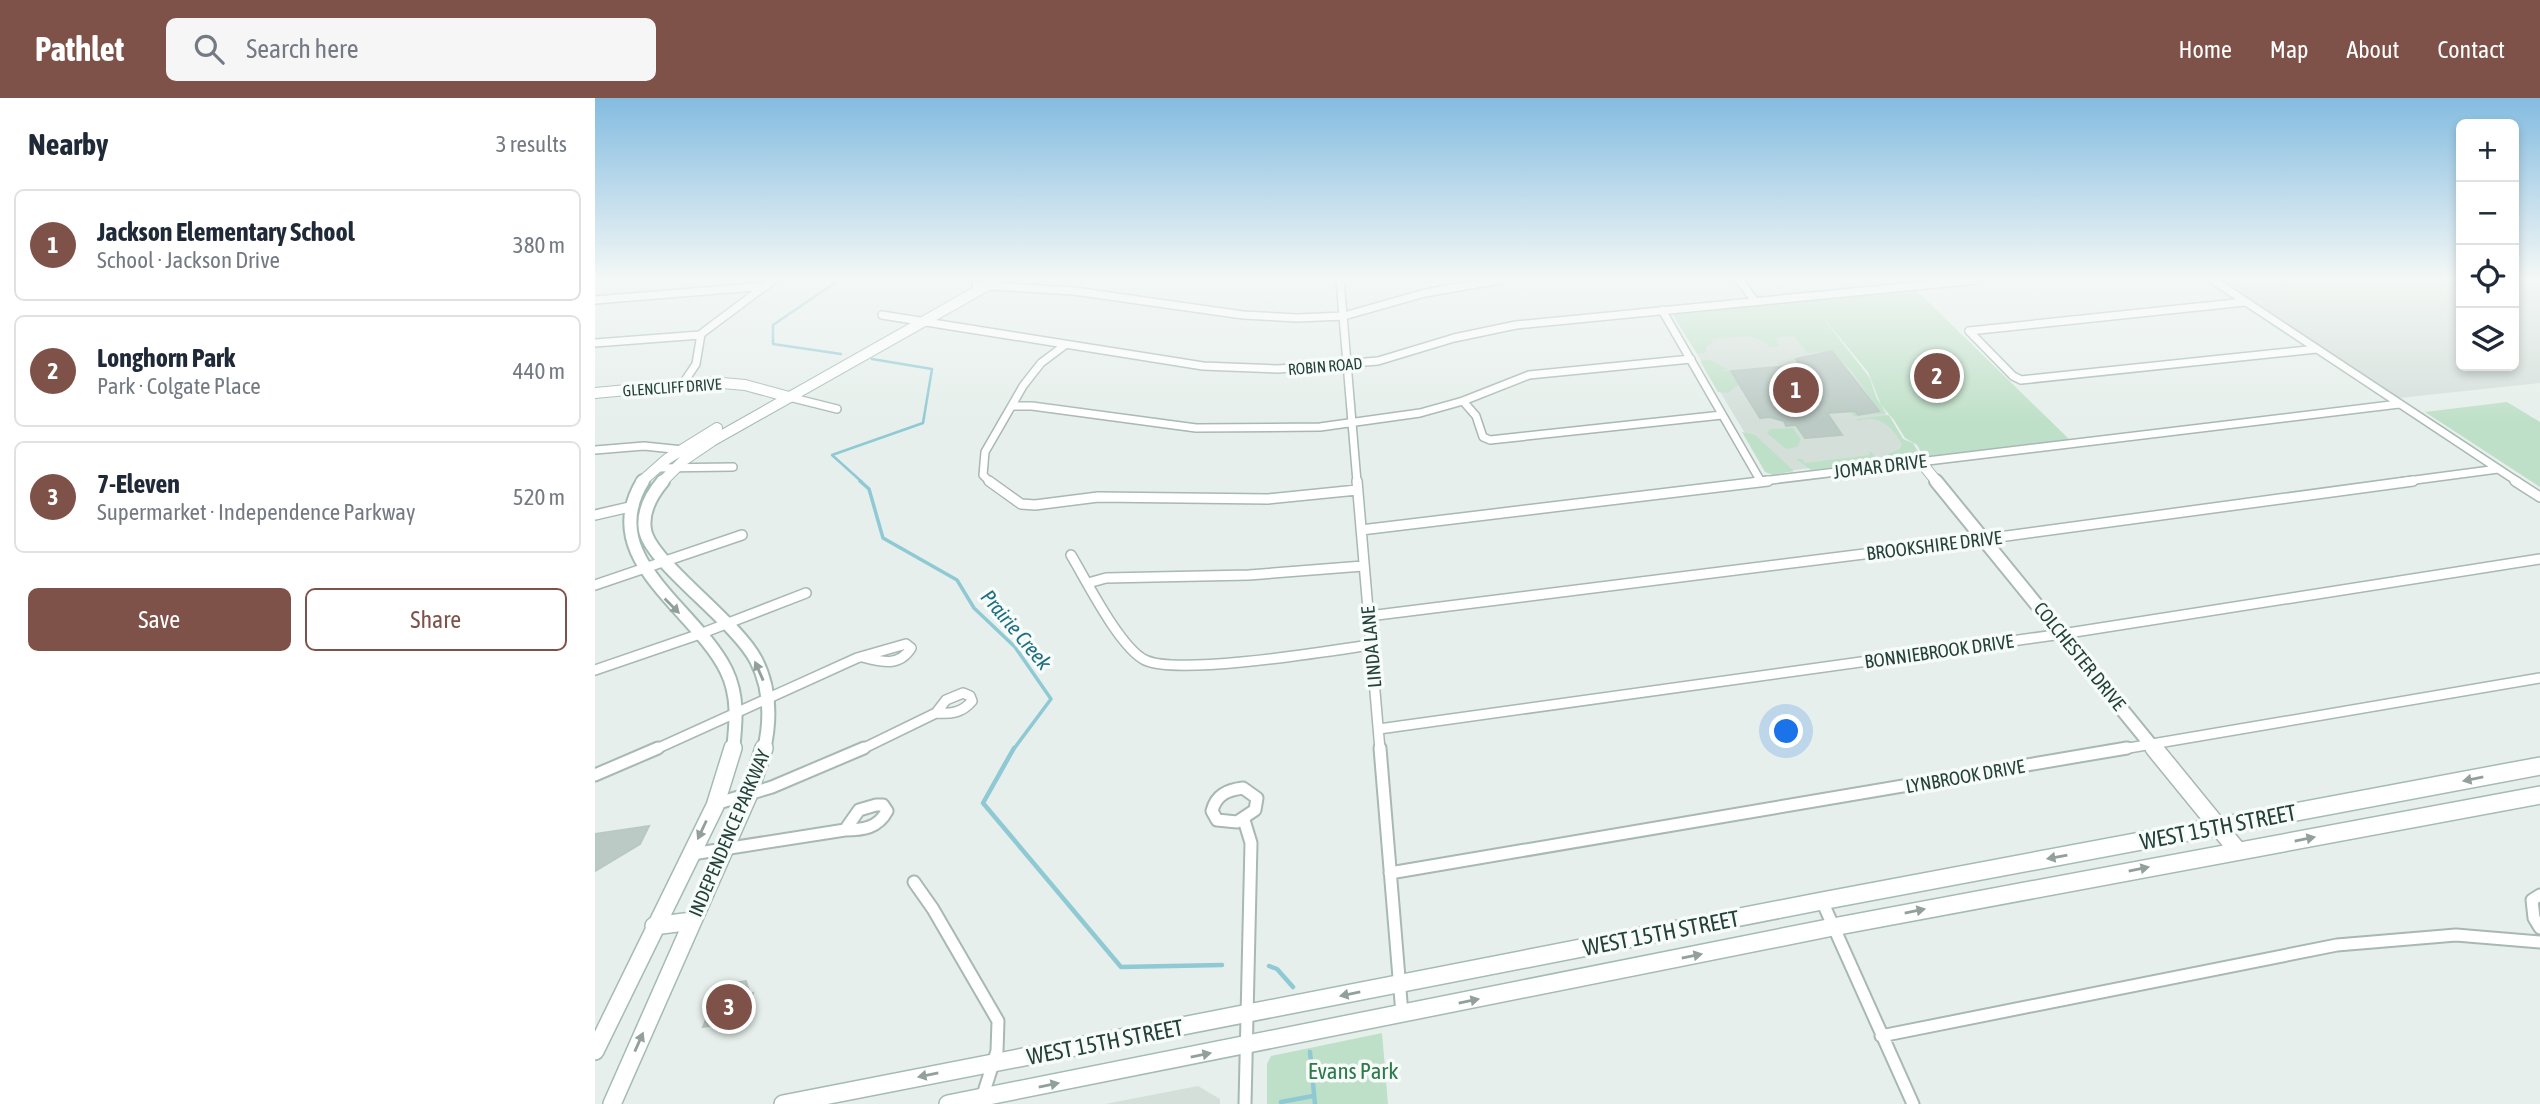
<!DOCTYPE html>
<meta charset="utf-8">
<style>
:root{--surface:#fff;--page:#f6f6f7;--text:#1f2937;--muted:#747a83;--line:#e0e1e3;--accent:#7f5249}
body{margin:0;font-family:"Asap Condensed",sans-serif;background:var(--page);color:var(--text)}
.controls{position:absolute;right:21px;top:21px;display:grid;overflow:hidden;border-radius:10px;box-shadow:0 4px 10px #0003}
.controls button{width:63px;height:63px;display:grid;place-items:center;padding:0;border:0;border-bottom:2px solid var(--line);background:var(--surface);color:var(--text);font:35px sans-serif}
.you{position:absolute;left:1192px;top:634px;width:24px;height:24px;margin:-18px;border:5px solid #fff;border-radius:50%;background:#1a73e8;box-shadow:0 0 0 10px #1a73e833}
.badge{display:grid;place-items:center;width:46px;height:46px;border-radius:50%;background:var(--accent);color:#fff;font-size:23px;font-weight:700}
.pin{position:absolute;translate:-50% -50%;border:4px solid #fff;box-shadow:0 2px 7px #0006}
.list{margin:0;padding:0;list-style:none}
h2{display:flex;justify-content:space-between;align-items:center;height:91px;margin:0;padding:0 28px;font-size:30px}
h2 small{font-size:23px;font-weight:400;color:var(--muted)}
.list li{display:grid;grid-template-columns:46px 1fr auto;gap:21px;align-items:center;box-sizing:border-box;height:112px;margin:0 14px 14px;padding:0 14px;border:2px solid var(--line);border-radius:10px}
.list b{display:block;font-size:26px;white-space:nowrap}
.list p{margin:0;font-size:23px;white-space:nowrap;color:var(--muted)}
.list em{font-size:23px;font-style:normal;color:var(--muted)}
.actions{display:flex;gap:14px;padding:21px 28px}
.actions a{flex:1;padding:16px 0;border:2px solid var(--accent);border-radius:10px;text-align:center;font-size:24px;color:var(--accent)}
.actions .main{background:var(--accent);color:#fff}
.icon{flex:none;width:38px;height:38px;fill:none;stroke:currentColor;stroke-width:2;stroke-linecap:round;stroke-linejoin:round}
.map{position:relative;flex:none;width:1945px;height:1006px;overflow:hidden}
header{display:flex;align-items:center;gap:42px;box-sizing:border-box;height:98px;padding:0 35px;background:var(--accent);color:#fff}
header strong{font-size:33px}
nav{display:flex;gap:38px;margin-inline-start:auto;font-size:24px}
.search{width:490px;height:63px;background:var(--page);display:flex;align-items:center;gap:18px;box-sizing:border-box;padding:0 24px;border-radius:10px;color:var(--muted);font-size:26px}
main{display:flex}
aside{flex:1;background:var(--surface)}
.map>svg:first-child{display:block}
</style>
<header>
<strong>Pathlet</strong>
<div class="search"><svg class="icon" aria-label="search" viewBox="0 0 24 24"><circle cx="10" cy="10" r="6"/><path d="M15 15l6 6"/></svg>Search here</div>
<nav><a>Home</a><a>Map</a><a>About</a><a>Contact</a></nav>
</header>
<main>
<aside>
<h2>Nearby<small>3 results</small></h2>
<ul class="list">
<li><span class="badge">1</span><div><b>Jackson Elementary School</b><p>School · Jackson Drive</p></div><em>380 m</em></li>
<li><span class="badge">2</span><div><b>Longhorn Park</b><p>Park · Colgate Place</p></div><em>440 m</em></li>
<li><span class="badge">3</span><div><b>7-Eleven</b><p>Supermarket · Independence Parkway</p></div><em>520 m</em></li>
</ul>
<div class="actions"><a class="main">Save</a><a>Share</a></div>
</aside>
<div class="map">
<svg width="1945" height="1006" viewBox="0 0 1945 1006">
<rect width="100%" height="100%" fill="#e6efeb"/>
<path fill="#d4dfda" d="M 1625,182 L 1866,182 L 1866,268 L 1919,268 L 1919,182 L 1945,182 L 1945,285 L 1804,300 Z
M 1212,203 L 1275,280 L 1283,304 L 1308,341 L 1326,357 L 1174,375 L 1078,216 Z
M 603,988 L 625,1001 L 625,1006 L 510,1006 Z"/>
<path fill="#bfe0c8" d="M 1320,191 L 1475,342 L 1329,359 L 1322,347 L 1310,340 L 1299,322 L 1286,307 L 1273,274 L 1221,211 L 1274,279 L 1281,299 L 1291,315 L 1259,318 L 1255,312 L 1259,312 L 1263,317 L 1284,312 L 1256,272 L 1238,253 L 1212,255 L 1199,238 L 1181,240 L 1184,248 L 1175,249 L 1168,243 L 1153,238 L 1117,241 L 1118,244 L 1111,249 L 1111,255 L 1102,256 L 1078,217 Z
M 1115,262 L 1133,271 L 1125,273 L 1134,273 L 1143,287 L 1133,295 L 1123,294 L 1105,263 Z
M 1912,304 L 1945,324 L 1945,389 L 1830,314 Z
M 1294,317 L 1308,341 L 1318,345 L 1326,359 L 1303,361 L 1293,359 L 1293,356 L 1305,351 L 1307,346 C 1297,329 1284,315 1263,323 L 1261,321 Z
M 1198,330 L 1206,342 L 1202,349 L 1191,351 L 1172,335 L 1175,331 Z
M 1147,334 L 1160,337 L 1199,373 L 1178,377 L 1170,374 Z
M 1275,353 L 1283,361 L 1282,364 L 1216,372 L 1201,361 L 1207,361 L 1210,365 L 1274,357 Z
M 787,935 L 793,1006 L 672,1006 L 672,966 L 676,958 Z"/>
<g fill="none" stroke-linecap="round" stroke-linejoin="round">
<path stroke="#8ec9d4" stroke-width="2.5" d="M 244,182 L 178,227 L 178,246 L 246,256
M 267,384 L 237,357 L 328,325 L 337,271 L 277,261"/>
<path stroke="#8ec9d4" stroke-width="3.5" d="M 265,383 L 274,391 L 288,440 L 362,482 L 379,510 L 420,549 L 456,601 L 418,652"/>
<path stroke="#8ec9d4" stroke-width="4.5" d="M 419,650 L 388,705 L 526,869 L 627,867
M 674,868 L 682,871 L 698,889
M 715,954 L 720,1006
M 686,1004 L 718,998"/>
</g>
<path fill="#bbcac4" stroke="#b8c9c2" stroke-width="2" d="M 1237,253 L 1284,313 L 1263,317 L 1260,313 L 1232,315 L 1247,337 L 1210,340 L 1201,327 L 1191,328 L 1189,323 L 1175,319 L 1165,320 L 1136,273 L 1205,267 L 1201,261 Z
M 54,728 L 45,746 L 0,773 L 0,736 Z
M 151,883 L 155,896 L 158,895 L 148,922 L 108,929 L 125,887 Z"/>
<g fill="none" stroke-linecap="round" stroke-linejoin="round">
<g stroke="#a8b8b2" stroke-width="10">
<path id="minor-far2" d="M 745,182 L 762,384
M 1144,182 L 1160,203
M 1618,182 L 1923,384
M 381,187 L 479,193 L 648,217 L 702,220 L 749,218 L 830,195 L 904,182
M 0,202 L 172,188
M 1067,212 L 1165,382
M 287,217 L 608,268 L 683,271 L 783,263 L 859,240 L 921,227 L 1381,182
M 1374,233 L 1418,278 L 1426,282 L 1722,251
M 1374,233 L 1650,204
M 0,245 L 105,237
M 87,287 L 101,266 L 106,236 L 178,182
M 194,299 L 242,311
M 868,303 L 881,318 L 888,339 L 895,342 L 1127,317
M 418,308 L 437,308 L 601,330 L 725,329 L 825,315 L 868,303 L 934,277 L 1096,261
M 0,352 L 49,348 L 88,352
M 61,370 L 138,369
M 395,384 L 388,377 L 390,354 L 428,288 L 446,265 L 470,247
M 1159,384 L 1804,306
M 1805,384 L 1903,371"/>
</g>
<g stroke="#a8b8b2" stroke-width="12">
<path id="minor-far1" d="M 394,383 L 426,406 L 440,407 L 503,399 L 673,401 L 762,392
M 762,383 L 785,652
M 1920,383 L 1945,399
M 0,417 L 39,408
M 766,432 L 1173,383
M 476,457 C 491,482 525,550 550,562 C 582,578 734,553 775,547
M 493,485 L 511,480 L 654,477 L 768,468
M 0,487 L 147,437
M 774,518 L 1389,441 L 1818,383
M 0,572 L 105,536 L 211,495
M 368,595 L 375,598 L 377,603 C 367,615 356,616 341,615 L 351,602 Z
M 784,631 L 1467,536 L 1945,461
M 59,652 L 262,560 L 311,546 L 316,550 C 304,569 287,564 268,559
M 265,652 L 341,615
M 1522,652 L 1945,580"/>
</g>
<g stroke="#a8b8b2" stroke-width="15">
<path id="minor" d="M 785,650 L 807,916
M 0,677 L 63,650
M 648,690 L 662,700 L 660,712 L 642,724 L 622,722 L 617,713 C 621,697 632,692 648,690 Z
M 120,706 L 177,689 L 269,650
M 281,707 L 288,707 L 292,713 C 283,730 268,732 250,732 L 264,712 Z
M 649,722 L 656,745 L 650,1006
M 97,756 L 250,732
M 795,775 L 1532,650
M 319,784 L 338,811 L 403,923 L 402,953 L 387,1000
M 1945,797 L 1937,802 L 1939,820 L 1945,830
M 1227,803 L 1318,1006
M 1286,938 L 1742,847 L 1861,837 L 1945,844"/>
</g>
<g stroke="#a8b8b2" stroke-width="12">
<path id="tertiary-far2" d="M 0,295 L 116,284 L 150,287 L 194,299
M 1325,363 L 1342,384"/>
</g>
<g stroke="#a8b8b2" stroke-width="16">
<path id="tertiary-far1" d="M 1341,383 L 1560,652"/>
</g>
<g stroke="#a8b8b2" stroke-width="20">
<path id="tertiary" d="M 1559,650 L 1643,753"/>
</g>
<g stroke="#a4bbb3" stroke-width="12">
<path id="secondary-far2" d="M 46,384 L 72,361 L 122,330
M 67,384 L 89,362 L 117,343 L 402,182"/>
</g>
<g stroke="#a4bbb3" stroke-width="16">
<path id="secondary-far1" d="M 48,383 C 0,460 100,510 131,572 C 144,598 141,625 138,652
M 68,383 C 57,396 47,414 50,432 C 55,464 140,522 161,562 C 176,591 176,621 169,652"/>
</g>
<g stroke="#a4bbb3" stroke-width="20">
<path id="secondary" d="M 59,828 L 97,823
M 0,953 L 120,708 L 138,650
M 17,1006 L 153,698 L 169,650
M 188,1006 L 1227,803 L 1945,668
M 353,1006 L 1238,829 L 1945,697"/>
</g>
<use href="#minor-far2" stroke="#fff" stroke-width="7"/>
<use href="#minor-far1" stroke="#fff" stroke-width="9"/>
<use href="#minor" stroke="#fff" stroke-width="11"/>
<use href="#tertiary-far2" stroke="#fff" stroke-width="10"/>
<use href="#tertiary-far1" stroke="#fff" stroke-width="12"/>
<use href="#tertiary" stroke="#fff" stroke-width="17"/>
<use href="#secondary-far2" stroke="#fff" stroke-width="10"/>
<use href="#secondary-far1" stroke="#fff" stroke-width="12"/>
<use href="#secondary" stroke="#fff" stroke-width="17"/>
</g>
<defs><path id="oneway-solid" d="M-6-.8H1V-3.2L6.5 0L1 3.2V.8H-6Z" transform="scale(1.75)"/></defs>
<g fill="#92a09c">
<use href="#oneway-solid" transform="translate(77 508) rotate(45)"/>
<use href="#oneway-solid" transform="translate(164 573) rotate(-114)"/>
<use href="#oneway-solid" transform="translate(1878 681) rotate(169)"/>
<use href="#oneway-solid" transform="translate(107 732) rotate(115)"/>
<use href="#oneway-solid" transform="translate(1710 741) rotate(-11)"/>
<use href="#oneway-solid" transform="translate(1462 759) rotate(170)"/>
<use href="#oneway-solid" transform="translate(1544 771) rotate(-11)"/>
<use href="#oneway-solid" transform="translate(1320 813) rotate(-11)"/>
<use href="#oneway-solid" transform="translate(1097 858) rotate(-11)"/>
<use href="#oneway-solid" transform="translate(755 896) rotate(169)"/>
<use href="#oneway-solid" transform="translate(874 903) rotate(-11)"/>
<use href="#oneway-solid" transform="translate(44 944) rotate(-66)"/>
<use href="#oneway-solid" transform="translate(606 957) rotate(-11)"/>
<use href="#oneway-solid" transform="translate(333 977) rotate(169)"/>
<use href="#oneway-solid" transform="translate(454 987) rotate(-11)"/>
</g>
<linearGradient id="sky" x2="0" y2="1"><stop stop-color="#84bce0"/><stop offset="0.56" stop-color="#f4f8f6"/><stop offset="1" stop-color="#f4f8f6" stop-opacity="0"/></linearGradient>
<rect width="1945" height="323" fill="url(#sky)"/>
<g text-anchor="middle" stroke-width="7" stroke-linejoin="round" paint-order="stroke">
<g font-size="16" fill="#24423a" stroke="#f7fbf9">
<text transform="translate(730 268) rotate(-5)" y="6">ROBIN ROAD</text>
<text transform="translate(77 289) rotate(-4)" y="6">GLENCLIFF DRIVE</text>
</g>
<g font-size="19" fill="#24423a" stroke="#f7fbf9">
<text transform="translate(1285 368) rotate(-7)" y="7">JOMAR DRIVE</text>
<text transform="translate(1339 447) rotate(-7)" y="7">BROOKSHIRE DRIVE</text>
<text transform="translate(776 549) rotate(-95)" y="7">LINDA LANE</text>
<text transform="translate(1344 553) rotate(-8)" y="7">BONNIEBROOK DRIVE</text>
<text transform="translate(1485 558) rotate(51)" y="7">COLCHESTER DRIVE</text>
<text transform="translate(1370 678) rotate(-10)" y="7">LYNBROOK DRIVE</text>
<text transform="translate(134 735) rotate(-67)" y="7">INDEPENDENCE PARKWAY</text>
</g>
<g font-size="21" font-style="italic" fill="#1c6f80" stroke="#f7fbf9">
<text transform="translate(421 532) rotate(50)" y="7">Prairie Creek</text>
</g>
<g font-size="23" fill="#24423a" stroke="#f7fbf9">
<text transform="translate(1623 729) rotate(-11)" y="8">WEST 15TH STREET</text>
<text transform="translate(1066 835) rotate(-11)" y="8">WEST 15TH STREET</text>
<text transform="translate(510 944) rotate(-11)" y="8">WEST 15TH STREET</text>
</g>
<g font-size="23" fill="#2d7a4b" stroke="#f7fbf9">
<text x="758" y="981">Evans Park</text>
</g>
</g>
</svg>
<div class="controls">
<button>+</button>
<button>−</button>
<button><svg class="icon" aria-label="locate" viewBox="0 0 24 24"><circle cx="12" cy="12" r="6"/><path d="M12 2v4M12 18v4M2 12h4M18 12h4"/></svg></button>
<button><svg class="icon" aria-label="layers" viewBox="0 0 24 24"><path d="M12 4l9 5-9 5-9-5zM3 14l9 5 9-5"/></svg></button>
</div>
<div class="you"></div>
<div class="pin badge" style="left:1201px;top:292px">1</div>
<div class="pin badge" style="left:1342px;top:278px">2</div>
<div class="pin badge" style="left:134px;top:909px">3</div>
</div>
</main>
